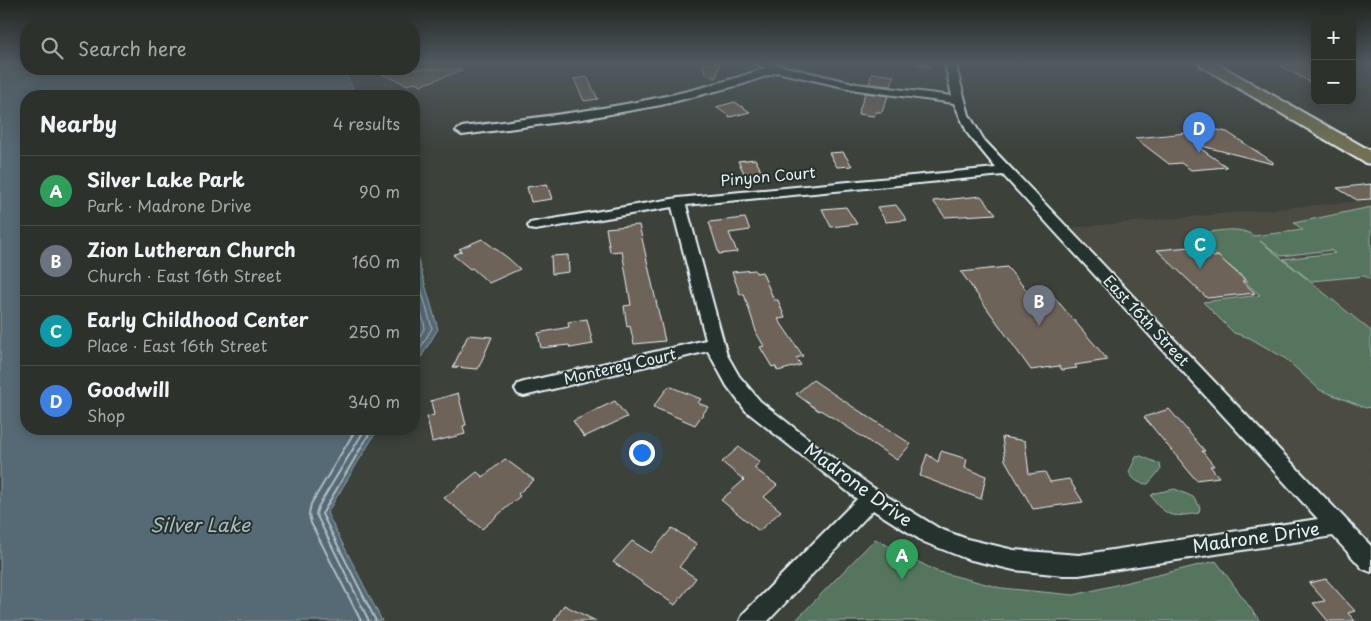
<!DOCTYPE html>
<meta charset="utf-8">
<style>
:root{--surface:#2d312c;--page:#393d38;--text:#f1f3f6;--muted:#a7a9a9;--line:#484c48;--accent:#ff9aa2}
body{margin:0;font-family:"Playpen Sans",sans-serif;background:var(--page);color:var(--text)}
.controls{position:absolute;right:15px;top:15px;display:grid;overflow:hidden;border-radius:10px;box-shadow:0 2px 12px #0003}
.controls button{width:45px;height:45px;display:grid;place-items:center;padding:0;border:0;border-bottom:1px solid var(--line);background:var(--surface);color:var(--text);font:25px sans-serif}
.you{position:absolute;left:641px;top:452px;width:18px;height:18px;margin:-12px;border:4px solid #fff;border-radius:50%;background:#1a73e8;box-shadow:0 0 0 8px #1a73e833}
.badge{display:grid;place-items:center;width:32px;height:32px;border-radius:50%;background:var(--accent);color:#fff;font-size:16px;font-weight:700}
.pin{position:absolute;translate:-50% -41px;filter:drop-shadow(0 1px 2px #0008)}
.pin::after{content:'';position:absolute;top:26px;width:18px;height:15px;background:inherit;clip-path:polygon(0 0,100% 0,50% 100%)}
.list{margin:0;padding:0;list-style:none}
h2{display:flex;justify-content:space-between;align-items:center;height:65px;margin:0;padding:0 20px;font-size:21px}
h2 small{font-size:16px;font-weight:400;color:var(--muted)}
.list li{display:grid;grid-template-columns:32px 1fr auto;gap:15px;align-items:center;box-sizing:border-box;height:70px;padding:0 20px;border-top:1px solid var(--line)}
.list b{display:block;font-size:19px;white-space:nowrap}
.list p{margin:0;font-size:16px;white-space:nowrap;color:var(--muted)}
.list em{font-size:16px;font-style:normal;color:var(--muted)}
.icon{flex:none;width:28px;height:28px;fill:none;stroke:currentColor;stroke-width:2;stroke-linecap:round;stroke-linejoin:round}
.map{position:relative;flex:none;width:1371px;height:621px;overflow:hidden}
.search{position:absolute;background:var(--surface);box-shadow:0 2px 12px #0003;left:20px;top:20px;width:400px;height:55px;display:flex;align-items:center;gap:12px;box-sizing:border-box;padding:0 18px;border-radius:20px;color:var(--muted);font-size:19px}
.panel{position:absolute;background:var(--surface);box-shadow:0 2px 12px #0003;left:20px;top:90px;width:400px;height:345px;border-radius:20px}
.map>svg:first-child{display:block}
</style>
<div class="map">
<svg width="1371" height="621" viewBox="0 0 1371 621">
<rect width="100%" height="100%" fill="#3c413a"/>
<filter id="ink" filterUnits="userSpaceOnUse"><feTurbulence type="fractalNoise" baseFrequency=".02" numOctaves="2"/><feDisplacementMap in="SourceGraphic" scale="10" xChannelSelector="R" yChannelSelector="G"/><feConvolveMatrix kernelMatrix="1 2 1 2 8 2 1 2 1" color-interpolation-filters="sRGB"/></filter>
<g filter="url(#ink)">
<path fill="#4b4b43" d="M 1371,200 L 1371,544 L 1068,228 Z"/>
<path fill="#54755f" stroke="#9eb3ac" d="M 1371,207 L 1371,280 L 1365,276 L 1311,281 L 1283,259 L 1335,253 L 1331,250 L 1281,256 L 1260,241 L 1371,331 L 1371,407 L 1366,408 L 1320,390 L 1286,359 L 1250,338 L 1234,333 L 1203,302 L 1260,295 L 1245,282 L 1248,281 L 1191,235 C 1210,233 1238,224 1254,236 L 1303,230 L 1294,223 Z
M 1141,456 L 1160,464 L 1161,469 L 1148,484 C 1139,484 1133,480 1129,472 L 1136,457 Z
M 1175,489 L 1193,497 L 1200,507 L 1199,513 C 1172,517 1168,519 1151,496 L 1154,493 Z
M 875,539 L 936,571 L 1001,588 L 1074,595 L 1216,561 L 1260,621 L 795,621 Z"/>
<path fill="#566b74" stroke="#90a1a9" d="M 14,63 L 26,63 L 26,69 L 343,69 L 357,96 L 26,96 L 26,429 L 378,429 L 327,513 L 382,621 L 0,621 L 0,65 Z
M 414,246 L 438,329 L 414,369 Z"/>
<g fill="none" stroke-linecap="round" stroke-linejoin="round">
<path stroke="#aebbc3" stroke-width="1" d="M 414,264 L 432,328 L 414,359
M 414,287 L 425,327 L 414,347"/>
<path stroke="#aebbc3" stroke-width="2" d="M 356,429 L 311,504 L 309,514 L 311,523 L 361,621
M 365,429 L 318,507 L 316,514 L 369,621
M 372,429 L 322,514 L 376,621"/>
<path stroke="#90a1a9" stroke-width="4" d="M 915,63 L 929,66"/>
</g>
<path fill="#6e6359" stroke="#e8f1f8" d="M 702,63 L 720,63 L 716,78 L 706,74 Z
M 1308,63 L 1315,67 L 1315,85 L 1279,65 Z
M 370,69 L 461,69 L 462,70 L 422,85 L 415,82 L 408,85 Z
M 872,73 L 894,76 L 891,86 L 869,84 Z
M 587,77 L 598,99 L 584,101 L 574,79 Z
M 865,93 L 888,96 L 882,112 L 876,112 L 874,116 L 858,114 Z
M 735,102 L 750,112 L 730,117 L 716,107 Z
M 1218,130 L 1227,132 L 1273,162 L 1273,164 L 1194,144 L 1227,167 L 1191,170 L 1181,163 L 1169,164 L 1135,138 Z
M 843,152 L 852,166 L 837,167 L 829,153 Z
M 755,159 L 763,174 L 745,175 L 738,161 Z
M 547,184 L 552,199 L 531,202 L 527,187 Z
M 1371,184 L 1371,199 L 1357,200 L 1337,188 Z
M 981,196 L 996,214 L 945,217 L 933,201 Z
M 896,205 L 907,220 L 886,222 L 877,207 Z
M 846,207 L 857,224 L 831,227 L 822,209 Z
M 745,218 L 750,230 L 729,233 L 737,252 L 719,254 L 709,222 Z
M 639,225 L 665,341 L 634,344 L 630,326 L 627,327 L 624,306 L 631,305 L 622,251 L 610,252 L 606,228 Z
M 482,239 L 508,258 L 520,269 L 489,283 L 472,268 L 470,269 L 453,255 L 462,251 L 459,249 Z
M 1202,246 L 1214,257 L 1218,256 L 1246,281 L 1242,281 L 1255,293 L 1207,298 L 1157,250 Z
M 568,255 L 569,272 L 552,274 L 551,256 Z
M 1007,267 L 1028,292 L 1048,290 L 1108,360 L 1075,365 L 1077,368 L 1062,370 L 1059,366 L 1031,370 L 961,272 Z
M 755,270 L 756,273 L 762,272 L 774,300 L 778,300 L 785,318 L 778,319 L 803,356 L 796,358 L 801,365 L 778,371 L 775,366 L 772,367 L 760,347 L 764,346 L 757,334 L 744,294 L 740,294 L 732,272 Z
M 587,319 L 593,344 L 570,348 L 569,345 L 541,348 L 538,333 L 569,327 L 568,322 Z
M 468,335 L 492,337 L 478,369 L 453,367 Z
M 813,380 L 850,405 L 911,444 L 897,460 L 835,419 L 820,410 L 819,411 L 796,394 Z
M 669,386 L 701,399 L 698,403 L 708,407 L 695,425 L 653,407 Z
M 458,393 L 466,425 L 463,426 L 465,434 L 432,442 L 427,417 L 434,415 L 431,401 Z
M 615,401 L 627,417 L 584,437 L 573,421 Z
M 1169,409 L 1205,451 L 1202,451 L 1214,466 L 1210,466 L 1219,477 L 1196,480 L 1144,417 Z
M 1002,437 L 1025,441 L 1029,474 L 1045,472 L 1050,482 L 1069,479 L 1083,502 L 1033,509 L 1005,460 Z
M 739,447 L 760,462 L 754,468 L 777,485 L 764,497 L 781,511 L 759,531 L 721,500 L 744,480 L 722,462 Z
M 941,451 L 967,459 L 965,468 L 986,476 L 981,499 L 920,476 L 927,454 L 938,462 Z
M 505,459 L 534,480 L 518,494 L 520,496 L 482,529 L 444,498 L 477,472 L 483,477 Z
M 672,528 L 697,544 L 679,567 L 696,578 L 675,605 L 613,562 L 632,541 L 651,553 Z
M 1326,579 L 1355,611 L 1348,613 L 1355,621 L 1328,621 L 1313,603 L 1325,601 L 1309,583 Z
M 564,605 L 596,621 L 554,621 Z"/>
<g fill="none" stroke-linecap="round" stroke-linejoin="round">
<g stroke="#e8f1f8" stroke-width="4">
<path id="minor" d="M 754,63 L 769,63 L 857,84 L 952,96 L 945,63 L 955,63 L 969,115 L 984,140 L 1371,546 L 1371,572 L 1363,569 L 1333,536 L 1079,575 L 1063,575 L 1014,570 L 967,559 L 924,542 L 873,510 L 768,621 L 740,621 L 744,613 L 857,499 L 746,411 L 727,386 L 708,351 L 524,396 L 518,394 L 515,389 L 518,384 L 524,382 L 706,340 L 672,207 L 535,230 L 530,229 L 528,226 L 530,223 L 535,222 L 678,198 L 996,168 L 968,134 L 954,103 L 857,90 L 777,72 L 743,84 L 661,105 L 582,119 L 462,135 L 456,131 L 462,127 C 565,114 668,103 766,68 ZM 1003,175 L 1318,519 L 1079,555 L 1014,550 L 967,539 L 940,529 L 909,510 L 872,487 L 821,449 L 760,401 L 739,376 L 727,355 L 686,205 Z"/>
</g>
<g stroke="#e8f1f8" stroke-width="4">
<path id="highway" d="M 1199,63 L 1216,63 L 1371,151 L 1371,164 L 1365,163 L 1201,66 Z"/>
</g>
<use href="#minor" fill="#26332d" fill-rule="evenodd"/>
<use href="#highway" fill="#716f52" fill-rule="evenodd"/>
</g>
</g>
<linearGradient id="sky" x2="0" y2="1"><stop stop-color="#212420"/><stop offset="0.42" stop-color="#505a60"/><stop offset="1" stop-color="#505a60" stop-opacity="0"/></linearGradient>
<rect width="1371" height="150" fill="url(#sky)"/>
<g text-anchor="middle" stroke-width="4" stroke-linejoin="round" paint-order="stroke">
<g font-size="15" fill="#e8f1f8" stroke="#26332d">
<text transform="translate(768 177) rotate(-5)" y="5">Pinyon Court</text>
<text transform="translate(1146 321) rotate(47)" y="5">East 16th Street</text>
<text transform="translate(620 367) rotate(-13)" y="5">Monterey Court</text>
</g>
<g font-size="18" fill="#e8f1f8" stroke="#26332d">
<text transform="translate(858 485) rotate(36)" y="6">Madrone Drive</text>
<text transform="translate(1256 538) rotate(-8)" y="6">Madrone Drive</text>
</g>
<g font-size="19" font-style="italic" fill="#aebbc3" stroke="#26332d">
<text x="200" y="532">Silver Lake</text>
</g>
</g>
</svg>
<div class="controls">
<button>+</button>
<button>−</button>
</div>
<div class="you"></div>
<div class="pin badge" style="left:902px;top:580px;background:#2e9e5b">A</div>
<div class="pin badge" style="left:1039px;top:326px;background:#6b7280">B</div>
<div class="pin badge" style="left:1200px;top:269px;background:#0f9aa8">C</div>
<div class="pin badge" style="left:1199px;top:153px;background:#3f7fe0">D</div>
<div class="search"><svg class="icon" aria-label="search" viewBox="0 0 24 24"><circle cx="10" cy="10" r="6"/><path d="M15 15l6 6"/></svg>Search here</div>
<section class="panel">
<h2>Nearby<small>4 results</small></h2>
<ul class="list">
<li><span class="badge" style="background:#2e9e5b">A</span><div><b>Silver Lake Park</b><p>Park · Madrone Drive</p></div><em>90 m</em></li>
<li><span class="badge" style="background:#6b7280">B</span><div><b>Zion Lutheran Church</b><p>Church · East 16th Street</p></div><em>160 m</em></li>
<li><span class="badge" style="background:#0f9aa8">C</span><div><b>Early Childhood Center</b><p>Place · East 16th Street</p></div><em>250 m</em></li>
<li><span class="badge" style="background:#3f7fe0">D</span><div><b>Goodwill</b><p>Shop</p></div><em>340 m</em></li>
</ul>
</section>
</div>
